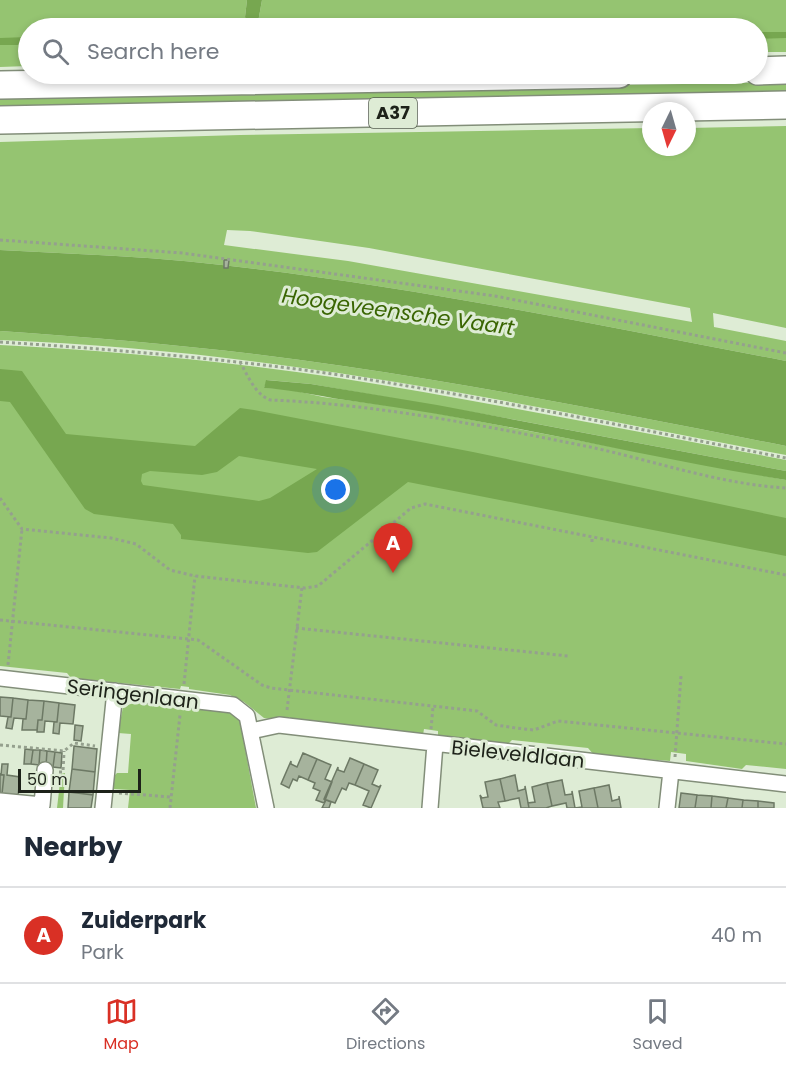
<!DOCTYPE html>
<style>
:root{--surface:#fff;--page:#f6f6f7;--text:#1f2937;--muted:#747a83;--line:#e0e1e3;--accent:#d93025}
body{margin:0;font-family:Poppins,sans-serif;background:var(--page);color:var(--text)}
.compass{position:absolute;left:642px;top:102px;width:54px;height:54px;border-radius:50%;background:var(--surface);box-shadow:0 3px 9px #0003;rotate:185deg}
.scale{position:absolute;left:18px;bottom:15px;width:123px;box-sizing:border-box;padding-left:6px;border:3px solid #1d2219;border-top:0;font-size:16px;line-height:21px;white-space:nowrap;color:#1d2219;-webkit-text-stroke:4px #deecd5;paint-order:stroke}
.you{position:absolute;left:336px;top:490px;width:21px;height:21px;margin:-15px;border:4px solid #fff;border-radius:50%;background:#1a73e8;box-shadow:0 0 0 9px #1a73e833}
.badge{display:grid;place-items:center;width:39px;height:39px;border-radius:50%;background:var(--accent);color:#fff;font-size:20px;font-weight:700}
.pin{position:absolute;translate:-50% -50px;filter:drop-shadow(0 2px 3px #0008)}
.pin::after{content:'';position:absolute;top:32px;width:21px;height:18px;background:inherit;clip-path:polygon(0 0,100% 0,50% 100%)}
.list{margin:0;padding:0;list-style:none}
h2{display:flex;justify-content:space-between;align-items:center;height:78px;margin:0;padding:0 24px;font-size:26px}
h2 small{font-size:20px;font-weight:400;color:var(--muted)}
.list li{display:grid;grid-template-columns:39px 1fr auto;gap:18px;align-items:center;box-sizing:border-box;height:96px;padding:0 24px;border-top:2px solid var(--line)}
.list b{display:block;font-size:22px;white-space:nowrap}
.list p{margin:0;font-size:20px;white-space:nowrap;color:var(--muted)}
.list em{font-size:20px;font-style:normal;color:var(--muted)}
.icon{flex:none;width:33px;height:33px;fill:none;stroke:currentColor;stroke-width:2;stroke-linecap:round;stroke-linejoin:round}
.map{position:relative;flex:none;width:786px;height:808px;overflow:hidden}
.search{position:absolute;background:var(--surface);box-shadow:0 3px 9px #0003;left:18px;right:18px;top:18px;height:66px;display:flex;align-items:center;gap:15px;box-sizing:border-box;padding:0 21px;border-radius:33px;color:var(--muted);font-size:22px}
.sheet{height:174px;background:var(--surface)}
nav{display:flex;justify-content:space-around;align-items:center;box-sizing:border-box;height:84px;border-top:2px solid var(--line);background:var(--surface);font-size:16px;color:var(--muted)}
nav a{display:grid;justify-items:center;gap:3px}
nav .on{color:var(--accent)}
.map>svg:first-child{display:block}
</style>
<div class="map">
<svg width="786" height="808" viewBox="0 0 786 808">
<rect width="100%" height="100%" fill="#deecd5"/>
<path fill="#95c471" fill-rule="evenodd" d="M 0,0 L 247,0 L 245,17 L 249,28 L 28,28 L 28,66 L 0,67 Z
M 262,0 L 786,0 L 786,52 L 758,52 L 758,28 L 257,28 Z
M 786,82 L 786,95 L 0,112 L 0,97 Z
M 786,126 L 786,328 L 713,313 L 714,327 L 786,341 L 786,361 C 599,325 411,286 222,265 C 148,256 74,254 0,250 L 0,142 L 240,135 L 651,128 L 651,147 L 687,147 L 687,128 ZM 227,230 L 250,231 L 369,248 L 690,308 L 692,322 L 348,261 L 224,245 Z
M 0,331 C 115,339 230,349 343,366 C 492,388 639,417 786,446 L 786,455 C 618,423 450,387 281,365 C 187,352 94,344 0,340 Z
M 0,345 C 113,351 227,361 339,378 C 489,402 637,432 786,460 L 786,471 L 511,419 L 311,384 L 267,380 L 264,388 L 287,389 L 323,397 L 414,409 L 786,480 L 786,769 L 746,765 L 742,769 L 686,761 L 686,754 L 671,752 L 670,761 L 594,755 L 588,748 L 512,740 L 508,744 L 438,736 L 438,731 L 424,729 L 423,735 L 290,722 L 290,717 L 284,717 L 283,721 L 264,718 L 244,702 L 230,695 L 189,689 L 189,687 L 181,686 L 180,689 L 71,678 L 67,673 L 0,666 Z
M 141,700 L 229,712 L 240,721 L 256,808 L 128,808 L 130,790 L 114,789 L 114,776 L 117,773 L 128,773 L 131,734 L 118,733 L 123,707 Z
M 65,773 L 63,808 L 57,808 L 61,774 Z"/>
<path fill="#77a750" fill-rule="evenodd" d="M 247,0 L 262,0 L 257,28 L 249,28 L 245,17 Z
M 758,32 L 786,32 L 786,38 L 758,39 Z
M 28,37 L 28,45 L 0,45 L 0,38 Z
M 0,250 C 74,254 148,256 222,265 C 411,286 599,325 786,361 L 786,446 C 639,417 492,388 343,366 C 230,349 115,339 0,331 Z
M 0,369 L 22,371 L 66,434 L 195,446 L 240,408 L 254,410 L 473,452 L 786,518 L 786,556 L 408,482 L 317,552 L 308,553 L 181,539 L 181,535 L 173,524 L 94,514 L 85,509 L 10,402 L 0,401 ZM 239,456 L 317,469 L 270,498 L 259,501 L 143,485 L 141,481 L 142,474 L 150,471 L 202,475 L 217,472 Z
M 266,380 L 311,384 L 437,405 L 786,471 L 786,480 C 643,457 502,421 359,402 C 327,398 296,390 264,388 Z"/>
<path fill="#a6b39d" stroke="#6d7965" stroke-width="1.5" d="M 224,260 L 229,260 L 228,268 L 224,268 Z
M 0,697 L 13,698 L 11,717 L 0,716 Z
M 13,698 L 28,700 L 26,719 L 14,718 L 12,729 L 6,728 L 8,717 L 11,717 Z
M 28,700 L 44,701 L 42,720 L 38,720 L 37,730 L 22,730 L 23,719 L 26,719 Z
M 44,701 L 59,703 L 57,722 L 45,721 L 44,732 L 37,732 L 38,720 L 42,720 Z
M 59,703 L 75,705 L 73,724 L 60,723 L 59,734 L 53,733 L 54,722 L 57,722 Z
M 75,725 L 83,726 L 81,741 L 74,740 Z
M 74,746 L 97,749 L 95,772 L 72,769 Z
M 25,749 L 33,750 L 31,764 L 24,764 Z
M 33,750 L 40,750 L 39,765 L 31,764 Z
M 40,750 L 47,751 L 46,766 L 39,765 Z
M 47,751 L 55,752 L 53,767 L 46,766 Z
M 55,752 L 62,753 L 61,768 L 53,767 Z
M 303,753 L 317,759 L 308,780 L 299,776 L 297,781 L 293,779 L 289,788 L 281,784 L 291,761 L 291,764 L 297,767 Z
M 350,758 L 364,764 L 355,785 L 349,783 L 346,790 L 342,788 L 335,803 L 324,799 L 338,767 L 338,770 L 344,772 Z
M 317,759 L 331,765 L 325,779 L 332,782 L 324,803 L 316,800 L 320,791 L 313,788 L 315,783 L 308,780 Z
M 2,764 L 8,764 L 7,775 L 20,777 L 18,796 L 2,794 L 4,775 L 1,775 Z
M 364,764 L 378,770 L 372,784 L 379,787 L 381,785 L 371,808 L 363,805 L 369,791 L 355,785 Z
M 72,769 L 95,772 L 93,795 L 69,792 Z
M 0,774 L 4,775 L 2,794 L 0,794 Z
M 515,775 L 518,791 L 525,789 L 525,786 L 529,808 L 521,808 L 519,798 L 505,801 L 500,779 Z
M 500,779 L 505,801 L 498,802 L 500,808 L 483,808 L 480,795 L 482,798 L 488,797 L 485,782 Z
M 562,780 L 565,795 L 572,794 L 572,791 L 575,808 L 567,808 L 566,803 L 552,806 L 547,783 Z
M 547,783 L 552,806 L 546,808 L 529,808 L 528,803 L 535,802 L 532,787 Z
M 609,785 L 612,801 L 619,799 L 619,796 L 621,808 L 598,808 L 594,788 Z
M 594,788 L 598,808 L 575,808 L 582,807 L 579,791 Z
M 69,792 L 93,795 L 91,808 L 68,808 Z
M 681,793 L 697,795 L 695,808 L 679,808 Z
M 697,795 L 712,796 L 711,808 L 695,808 Z
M 712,796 L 728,798 L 726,808 L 711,808 Z
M 728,798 L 743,800 L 742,808 L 726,808 Z
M 326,800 L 331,802 L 329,808 L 322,808 Z
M 743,800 L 758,801 L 758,808 L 742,808 Z
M 758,801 L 774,803 L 774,808 L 758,808 Z"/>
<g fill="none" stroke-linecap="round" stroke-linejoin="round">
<g stroke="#828e79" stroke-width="18">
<path id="street" d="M 0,678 L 233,705 L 247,716 L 266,808
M 251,731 L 279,725 L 786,784
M 0,801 L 42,805 L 45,770
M 103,808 L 115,691
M 430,808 L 435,744
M 667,808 L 671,771"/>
</g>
<g stroke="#828e79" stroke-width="30">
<path id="highway" d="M 758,71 L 786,70
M 0,85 L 619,74
M 0,120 L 786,105"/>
</g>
<path stroke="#95a08e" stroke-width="3" stroke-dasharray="3 3" stroke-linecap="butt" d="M 0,240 L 182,253 L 495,296 L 786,353
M 0,342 C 109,349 217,358 326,373 C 480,396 633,428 786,458
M 240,362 C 248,376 255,394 270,400 C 376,404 486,426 590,447 C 655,461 719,484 786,488
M 0,498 L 22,529 L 111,538 L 136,544 L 170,570 L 195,576 L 305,588 L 318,586 L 411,508 L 425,504 L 786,575
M 592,542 L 592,536
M 0,620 L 198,640 L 262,685 L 271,688 L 477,711 L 496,725 L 516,728 L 534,730 L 558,721 L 786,744
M 296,628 L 568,656
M 8,665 L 22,529
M 184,684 L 195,576
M 287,710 L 302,587
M 431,729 L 433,707
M 0,745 L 64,751 L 74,743 L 95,746
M 675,757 L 681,676
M 59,772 L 63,772 L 64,751
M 119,793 L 171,797
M 170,808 L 180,715"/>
<use href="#street" stroke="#fff" stroke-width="15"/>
<use href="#highway" stroke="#fff" stroke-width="27"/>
</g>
<g text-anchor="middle" stroke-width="6" stroke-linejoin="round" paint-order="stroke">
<rect fill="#deecd5" stroke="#575f51" stroke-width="1.5" x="369" y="98" width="48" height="30" rx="4.5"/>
<g font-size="18" font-weight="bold" fill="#1d2219">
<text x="393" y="119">A37</text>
</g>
<g font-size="20" fill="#1d2219" stroke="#deecd5">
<text transform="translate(133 694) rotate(7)" y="7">Seringenlaan</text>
<text transform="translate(518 754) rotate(6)" y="7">Bieleveldlaan</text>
</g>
<g font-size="21" font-style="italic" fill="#396502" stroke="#deecd5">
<text transform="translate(398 312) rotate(8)" y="7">Hoogeveensche Vaart</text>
</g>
</g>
</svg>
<svg class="compass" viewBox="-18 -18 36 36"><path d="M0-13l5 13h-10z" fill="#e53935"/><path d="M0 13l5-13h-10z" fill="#747a83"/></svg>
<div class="scale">50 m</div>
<div class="you"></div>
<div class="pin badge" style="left:393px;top:573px">A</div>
<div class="search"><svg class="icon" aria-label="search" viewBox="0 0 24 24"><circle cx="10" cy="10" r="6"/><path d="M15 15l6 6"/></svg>Search here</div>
</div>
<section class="sheet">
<h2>Nearby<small></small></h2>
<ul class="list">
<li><span class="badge">A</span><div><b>Zuiderpark</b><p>Park</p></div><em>40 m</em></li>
</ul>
</section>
<nav>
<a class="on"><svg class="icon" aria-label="map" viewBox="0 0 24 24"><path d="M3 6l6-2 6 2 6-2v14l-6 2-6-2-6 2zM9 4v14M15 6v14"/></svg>Map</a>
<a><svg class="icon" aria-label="directions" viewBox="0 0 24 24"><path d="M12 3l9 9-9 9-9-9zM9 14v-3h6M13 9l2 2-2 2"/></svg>Directions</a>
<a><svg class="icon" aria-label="saved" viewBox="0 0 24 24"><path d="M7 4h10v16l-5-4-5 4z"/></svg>Saved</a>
</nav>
